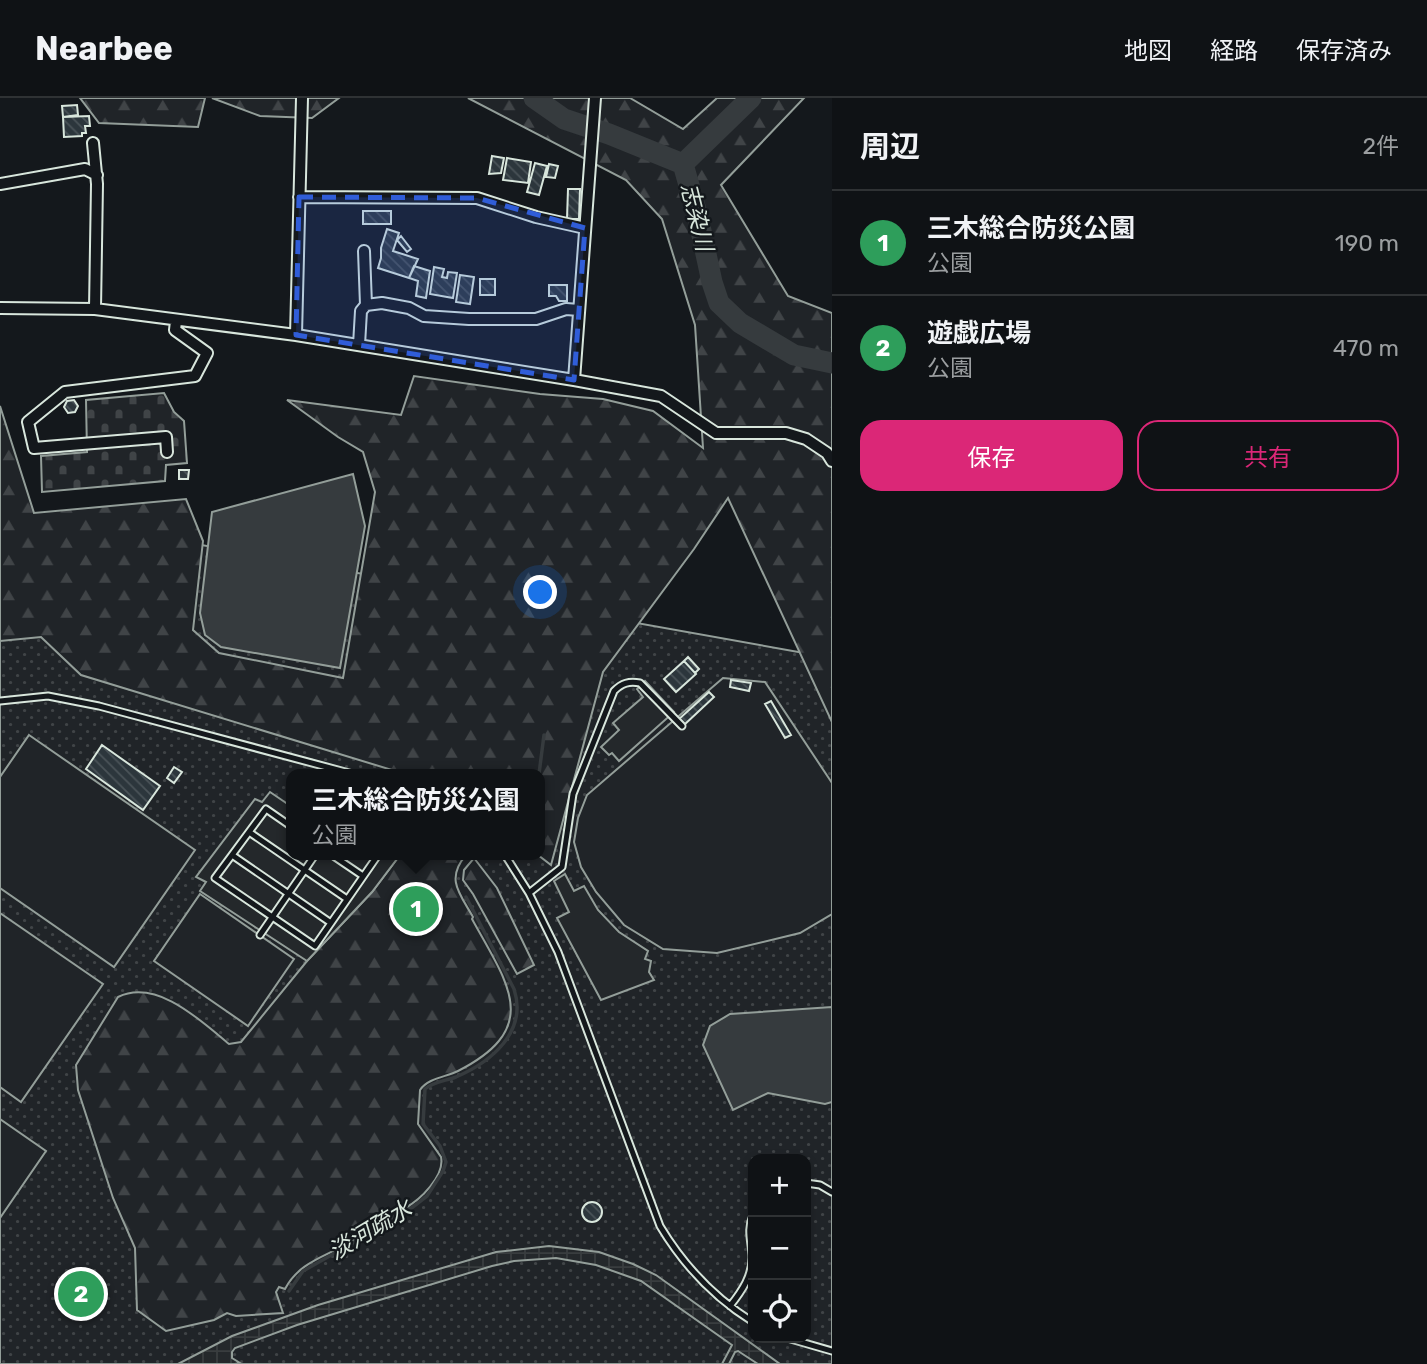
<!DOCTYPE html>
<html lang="ja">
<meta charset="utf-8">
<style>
:root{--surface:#0f1215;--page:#181b1e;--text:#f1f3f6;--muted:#9b9ea0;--line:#2f3234;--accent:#db2777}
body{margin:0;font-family:Rubik,"Noto Sans JP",sans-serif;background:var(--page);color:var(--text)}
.controls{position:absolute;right:21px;bottom:21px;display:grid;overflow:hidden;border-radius:14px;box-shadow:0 4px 10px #0003}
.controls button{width:63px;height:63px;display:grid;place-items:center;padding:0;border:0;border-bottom:2px solid var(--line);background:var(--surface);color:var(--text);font:35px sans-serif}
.you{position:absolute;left:541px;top:495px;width:24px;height:24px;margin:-18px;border:5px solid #fff;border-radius:50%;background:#1a73e8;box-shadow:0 0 0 10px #1a73e833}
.badge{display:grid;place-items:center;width:46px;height:46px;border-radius:50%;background:var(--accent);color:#fff;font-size:23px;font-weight:700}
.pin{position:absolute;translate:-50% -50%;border:4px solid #fff;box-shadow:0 2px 7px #0006}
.popup{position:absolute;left:286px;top:671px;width:259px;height:91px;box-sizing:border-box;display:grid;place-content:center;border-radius:14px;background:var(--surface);filter:drop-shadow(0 2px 5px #0005);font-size:23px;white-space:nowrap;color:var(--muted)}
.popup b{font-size:26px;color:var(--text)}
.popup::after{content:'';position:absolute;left:50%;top:100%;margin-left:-14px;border:14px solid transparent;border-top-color:var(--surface)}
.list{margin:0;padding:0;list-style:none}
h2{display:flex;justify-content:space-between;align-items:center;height:91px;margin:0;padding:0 28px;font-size:30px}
h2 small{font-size:23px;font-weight:400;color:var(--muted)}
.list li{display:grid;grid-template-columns:46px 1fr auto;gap:21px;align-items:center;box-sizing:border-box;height:105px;padding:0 28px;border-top:2px solid var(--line)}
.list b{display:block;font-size:26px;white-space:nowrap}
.list p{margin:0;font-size:23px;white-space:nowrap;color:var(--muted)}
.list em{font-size:23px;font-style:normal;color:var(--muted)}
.actions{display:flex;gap:14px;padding:21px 28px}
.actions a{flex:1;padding:16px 0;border:2px solid var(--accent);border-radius:21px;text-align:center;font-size:24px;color:var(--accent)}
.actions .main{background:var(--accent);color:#fff}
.icon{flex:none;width:38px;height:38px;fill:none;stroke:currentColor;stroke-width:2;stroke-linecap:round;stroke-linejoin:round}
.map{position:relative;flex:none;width:832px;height:1266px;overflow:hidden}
header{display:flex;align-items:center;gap:42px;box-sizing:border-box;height:98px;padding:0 35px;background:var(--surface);border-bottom:2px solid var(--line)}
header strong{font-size:33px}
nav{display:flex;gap:38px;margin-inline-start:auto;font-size:24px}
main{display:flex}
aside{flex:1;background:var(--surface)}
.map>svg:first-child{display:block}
</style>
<header>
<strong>Nearbee</strong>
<nav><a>地図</a><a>経路</a><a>保存済み</a></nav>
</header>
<main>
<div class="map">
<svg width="832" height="1266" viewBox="0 0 832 1266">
<defs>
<pattern id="green-dots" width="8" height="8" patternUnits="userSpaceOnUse" patternTransform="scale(1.75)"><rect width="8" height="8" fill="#202428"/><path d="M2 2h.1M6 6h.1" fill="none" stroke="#404447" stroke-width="1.8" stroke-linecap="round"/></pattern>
<pattern id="forest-firs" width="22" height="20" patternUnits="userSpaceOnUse" patternTransform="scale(1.75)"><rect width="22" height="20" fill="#202428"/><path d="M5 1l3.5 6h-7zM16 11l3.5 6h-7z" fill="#404447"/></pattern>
<pattern id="cemetery-stones" width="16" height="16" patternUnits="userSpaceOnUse" patternTransform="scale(1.75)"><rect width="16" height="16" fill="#202428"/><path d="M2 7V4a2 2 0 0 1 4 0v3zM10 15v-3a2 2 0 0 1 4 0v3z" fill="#404447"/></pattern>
<pattern id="plaza-grid" width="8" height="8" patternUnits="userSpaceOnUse" patternTransform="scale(1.75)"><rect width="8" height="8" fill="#24282b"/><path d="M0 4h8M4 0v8" fill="none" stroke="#393d3f"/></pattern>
<pattern id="building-back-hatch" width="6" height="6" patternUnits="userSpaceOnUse" patternTransform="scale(1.75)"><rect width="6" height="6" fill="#2c363c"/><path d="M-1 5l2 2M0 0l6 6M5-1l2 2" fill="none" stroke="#4a5358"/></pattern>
</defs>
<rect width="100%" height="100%" fill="#14181c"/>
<path fill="url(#green-dots)" stroke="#939e99" stroke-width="2" fill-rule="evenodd" d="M 0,411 L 832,560 L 832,1266 L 0,1266 ZM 292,676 L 540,676 L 540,757 L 292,757 ZM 753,1061 L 806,1061 L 806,1240 L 753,1240 Z"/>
<path fill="url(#forest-firs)" stroke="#939e99" stroke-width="2" d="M 80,0 L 205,0 L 198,29 L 99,25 Z
M 212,0 L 339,0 L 312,20 L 260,18 Z
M 468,0 L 630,0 L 683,31 L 717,0 L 804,0 L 721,87 L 788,198 L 832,215 L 832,624 L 728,400 L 694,451 L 603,574 L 551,767 L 538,757 L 540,757 L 540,676 L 405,676 L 81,577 L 41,539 L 0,543 L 0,308 L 34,415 L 186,401 L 203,443 L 193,532 L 219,555 L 343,580 L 375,394 L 363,354 L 338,339 L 287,302 L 401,317 L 414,278 L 540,296 L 603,301 L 653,313 L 703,350 L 695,227 L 662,121 L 626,82 Z
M 400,757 L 466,757 C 445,781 460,796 473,819 L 472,821 C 507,885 544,929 458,973 C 446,979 428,980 420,992 L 418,1026 L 441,1059 C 445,1078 420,1102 405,1110 C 395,1116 384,1117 374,1122 C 366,1126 362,1136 355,1141 C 330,1158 300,1162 285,1191 L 279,1189 L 276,1194 L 283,1215 L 236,1218 L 227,1215 L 214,1222 L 166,1233 L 137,1212 L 135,1150 L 113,1100 L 78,992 L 76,967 L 118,899 C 157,880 201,923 229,946 L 241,944 L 307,863 L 372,794 Z
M 474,760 L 497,790 L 534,867 L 517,876 L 473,796 L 463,782 L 464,772 Z"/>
<path fill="url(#cemetery-stones)" stroke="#939e99" stroke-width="2" d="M 164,295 L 174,314 L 184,323 L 187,365 L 166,367 L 165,383 L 42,394 L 41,358 L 87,354 L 86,302 Z"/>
<path fill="#202428" stroke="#939e99" stroke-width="2" d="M 723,580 L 765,584 L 832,685 L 832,816 L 800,835 L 717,855 L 663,851 L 624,827 L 596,794 L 581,769 L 574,744 L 578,720 L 587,697 Z
M 29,637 L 195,752 L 114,869 L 0,790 L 0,679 Z
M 200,796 L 294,861 L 248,928 L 154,863 Z
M 0,815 L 103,886 L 21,1004 L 0,989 Z
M 0,1021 L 46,1053 L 0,1120 Z"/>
<path fill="#24282b" stroke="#939e99" stroke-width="2" d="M 645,583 L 674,614 L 619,663 L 612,655 L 609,657 L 601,649 L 619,632 L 613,625 L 643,599 L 637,591 Z
M 270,694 L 292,709 L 292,757 L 400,757 L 372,794 L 307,863 L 200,793 L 206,784 L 196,779 L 255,701 L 262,704 Z
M 565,776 L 574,793 L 584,788 L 598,812 L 619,834 L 648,853 L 645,861 L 651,863 L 649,874 L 654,882 L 601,902 L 557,820 L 569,814 L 554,783 Z"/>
<path fill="url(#plaza-grid)" stroke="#939e99" stroke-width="2" d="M 549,1148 L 599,1154 L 633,1166 L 656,1177 L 780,1266 L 758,1266 L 738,1253 L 735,1254 L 729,1266 L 722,1266 L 732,1247 L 641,1183 L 596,1167 L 556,1160 L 514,1163 L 492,1168 L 297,1227 L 235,1250 L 232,1254 L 232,1260 L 240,1265 L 235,1266 L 178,1266 L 232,1238 L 318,1207 L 496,1154 Z"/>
<path fill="#363b3e" stroke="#939e99" stroke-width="2" d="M 353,376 L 365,428 L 340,570 L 221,549 L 205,537 L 200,515 L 212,414 Z
M 832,909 L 832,1004 L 825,1006 L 768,995 L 733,1012 L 703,947 L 710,928 L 730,916 Z"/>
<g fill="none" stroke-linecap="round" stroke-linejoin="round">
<path stroke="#363b3e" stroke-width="3.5" d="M 539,676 L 544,637
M 289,1193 L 303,1173 L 358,1142 L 374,1126 L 405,1115 L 427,1098 L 443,1073 L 446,1064 L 440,1048 L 423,1026 L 425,991 C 433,984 445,983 456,979 C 491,964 528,934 514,891 L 466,799"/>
<path stroke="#363b3e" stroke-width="21" d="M 534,0 L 564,21 L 609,36 L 683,66
M 683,66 L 698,119 L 712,184 L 719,205 L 740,225 L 794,257 L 832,265
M 683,66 L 751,0"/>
</g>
<path fill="url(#building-back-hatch)" stroke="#d8e6dc" stroke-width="2" d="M 77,7 L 78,17 L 63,19 L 62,8 Z
M 89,18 L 90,28 L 85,28 L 86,35 L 82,35 L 82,38 L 64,39 L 63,19 Z
M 492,58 L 504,60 L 501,75 L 489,76 Z
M 507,60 L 531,64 L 528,85 L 503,82 Z
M 535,65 L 547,68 L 539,97 L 527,94 Z
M 549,66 L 558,68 L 555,80 L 546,79 Z
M 568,91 L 580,91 L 579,121 L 567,121 Z
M 363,113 L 391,113 L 391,126 L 363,126 Z
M 387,131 L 399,135 L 393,153 L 418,161 L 409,180 L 378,170 L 381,160 L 381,150 Z
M 401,138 L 411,151 L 407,154 L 397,142 Z
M 414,168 L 430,173 L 426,200 L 416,198 L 418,183 L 409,180 Z
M 434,169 L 444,171 L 442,179 L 447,180 L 448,174 L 457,175 L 453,200 L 430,196 Z
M 460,177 L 474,179 L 470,206 L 456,204 Z
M 480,181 L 495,181 L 495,197 L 480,197 Z
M 549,187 L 567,187 L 567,203 L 559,203 L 556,198 L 549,198 Z
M 74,302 L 78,308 L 75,314 L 68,315 L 64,309 L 67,303 Z
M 179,372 L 189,372 L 188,381 L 179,381 Z
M 688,559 L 699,571 L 695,575 L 684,563 Z
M 684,563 L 696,576 L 676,594 L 664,581 Z
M 731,582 L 751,585 L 749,593 L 730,589 Z
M 709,594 L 714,599 L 684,627 L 679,621 Z
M 771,603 L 791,637 L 785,640 L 765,606 Z
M 102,647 L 160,688 L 143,712 L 86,671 Z
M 174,669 L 182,674 L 174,685 L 167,680 Z
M582 1114a10 10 0 1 1 20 0a10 10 0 1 1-20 0Z"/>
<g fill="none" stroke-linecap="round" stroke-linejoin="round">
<g stroke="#d8e6dc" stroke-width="9">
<path id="service" d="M 0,603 L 48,598 L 99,608 L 353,676
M 292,729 L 266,711 L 215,780 L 315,848 L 378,757
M 249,734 L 347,801
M 232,757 L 331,825
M 332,757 L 363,778
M 505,757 L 529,795 L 558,854 L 660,1128 C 684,1168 713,1199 753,1224
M 529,795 L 562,769 L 573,696 L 614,593 C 622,585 629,583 640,585 L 682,628
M 260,837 L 315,757
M 806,1085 L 820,1087 L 832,1094
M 730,1208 C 742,1193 753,1177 752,1157 C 751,1142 747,1131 753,1117
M 787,1240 L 832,1253"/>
</g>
<g stroke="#d8e6dc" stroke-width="14">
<path id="minor" d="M 93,45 L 97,86 L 95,211
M 0,86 L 85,71 L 97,77
M 299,99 L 477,100 L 536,119 L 585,130
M 364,153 L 366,207
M 0,210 L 95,211 L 296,237 L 574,282 L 661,298 L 716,335 L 786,335 L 806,341 L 827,355 L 832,363
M 296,237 L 302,0
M 359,247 L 361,213 L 366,207 L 382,205 L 409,210 L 424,218 L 469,221 L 536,221 L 566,211 L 579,212
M 574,282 L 595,0
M 167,354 L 166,339 L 34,350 L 28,324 L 65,294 L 195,278 L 207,255 L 175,232 L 176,223"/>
</g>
<use href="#service" stroke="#14181c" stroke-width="5"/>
<use href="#minor" stroke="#14181c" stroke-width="10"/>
</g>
<path fill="#305dd8" fill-opacity="0.2" stroke="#305dd8" stroke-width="5" stroke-dasharray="14 9" stroke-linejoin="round" d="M 299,99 L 477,100 L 585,130 L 574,282 L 296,237 Z"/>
<g text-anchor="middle" stroke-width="5" stroke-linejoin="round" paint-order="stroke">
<g font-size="23" font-style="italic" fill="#d8e6dc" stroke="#14181c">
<text transform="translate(697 119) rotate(76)" y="8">志染川</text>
<text transform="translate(370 1132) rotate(-31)" y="8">淡河疏水</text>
</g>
</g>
</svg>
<div class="controls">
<button>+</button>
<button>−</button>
<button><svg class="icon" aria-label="locate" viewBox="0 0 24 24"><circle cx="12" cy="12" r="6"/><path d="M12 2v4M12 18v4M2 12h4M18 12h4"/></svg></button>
</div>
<div class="you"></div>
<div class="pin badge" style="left:416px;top:811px;background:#2e9e5b">1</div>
<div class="popup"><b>三木総合防災公園</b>公園</div>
<div class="pin badge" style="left:81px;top:1196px;background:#2e9e5b">2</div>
</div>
<aside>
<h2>周辺<small>2件</small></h2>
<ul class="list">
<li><span class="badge" style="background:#2e9e5b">1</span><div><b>三木総合防災公園</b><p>公園</p></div><em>190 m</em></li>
<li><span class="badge" style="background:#2e9e5b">2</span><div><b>遊戯広場</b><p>公園</p></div><em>470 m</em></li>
</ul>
<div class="actions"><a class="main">保存</a><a>共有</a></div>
</aside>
</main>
